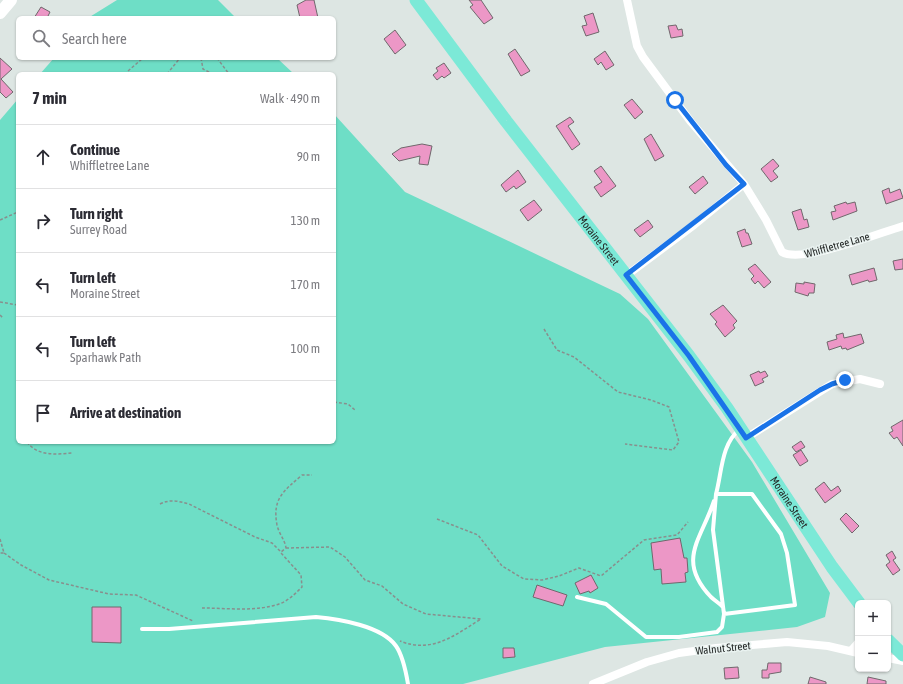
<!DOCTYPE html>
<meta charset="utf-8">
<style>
:root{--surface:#fff;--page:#f2f2f3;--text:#2b2b33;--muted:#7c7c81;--line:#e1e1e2}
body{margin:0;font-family:"Asap Condensed",sans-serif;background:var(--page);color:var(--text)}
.controls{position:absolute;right:12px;bottom:12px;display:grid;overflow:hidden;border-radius:6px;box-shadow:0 1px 3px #0004}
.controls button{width:36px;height:36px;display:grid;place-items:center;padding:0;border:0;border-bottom:1px solid var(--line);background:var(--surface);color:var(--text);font:20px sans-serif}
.stop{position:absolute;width:12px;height:12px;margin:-9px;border:3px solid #1a73e8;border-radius:50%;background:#fff}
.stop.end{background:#1a73e8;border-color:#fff;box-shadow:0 1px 4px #0008}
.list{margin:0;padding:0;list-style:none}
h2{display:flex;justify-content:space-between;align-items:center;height:52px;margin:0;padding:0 16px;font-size:17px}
h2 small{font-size:13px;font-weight:400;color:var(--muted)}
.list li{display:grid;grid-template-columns:26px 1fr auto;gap:12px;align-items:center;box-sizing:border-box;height:64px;padding:0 16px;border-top:1px solid var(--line)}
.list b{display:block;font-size:15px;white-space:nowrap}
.list p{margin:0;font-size:13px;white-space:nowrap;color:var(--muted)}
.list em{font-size:13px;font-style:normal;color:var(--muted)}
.icon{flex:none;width:22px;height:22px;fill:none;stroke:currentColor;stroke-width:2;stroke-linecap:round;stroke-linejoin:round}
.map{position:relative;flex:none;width:903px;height:684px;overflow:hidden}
.search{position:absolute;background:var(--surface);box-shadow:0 1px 3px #0004;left:16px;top:16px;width:320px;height:44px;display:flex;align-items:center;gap:10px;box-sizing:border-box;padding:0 14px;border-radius:6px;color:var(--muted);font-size:15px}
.panel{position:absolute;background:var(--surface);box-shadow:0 1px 3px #0004;left:16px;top:72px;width:320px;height:372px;border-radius:6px}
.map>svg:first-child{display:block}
</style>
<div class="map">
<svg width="903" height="684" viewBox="0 0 903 684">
<rect width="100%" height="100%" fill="#dde6e3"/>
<path fill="#6edec6" d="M 117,0 L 218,0 L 236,18 L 88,18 Z
M 54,58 L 277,58 L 294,74 L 40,74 Z
M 18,99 L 18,442 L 334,442 L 334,114 L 405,192 L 620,294 L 648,319 L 752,462 L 830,593 L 825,617 L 797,627 L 605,647 L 463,684 L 0,684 L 0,120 Z"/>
<path fill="#ec97c6" stroke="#70686c" d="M 306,0 L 314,0 L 318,18 L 300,18 L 297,5 Z
M 469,0 L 481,0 L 493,18 L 484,24 L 470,7 L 473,5 Z
M 41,7 L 50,12 L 47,18 L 34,18 Z
M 593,13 L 599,32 L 586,36 L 582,26 L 587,25 L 584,16 Z
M 676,25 L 678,30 L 682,29 L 683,36 L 671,38 L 668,26 Z
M 395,30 L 406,45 L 395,54 L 384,39 Z
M 515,49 L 530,71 L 521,76 L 508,54 Z
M 605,51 L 614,65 L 606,70 L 601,62 L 598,65 L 594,59 Z
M 0,58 L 12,69 L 1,79 L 13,92 L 6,98 L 0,92 Z
M 444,63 L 451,73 L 444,78 L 442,76 L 437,80 L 433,75 L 438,71 L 436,68 Z
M 632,99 L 643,112 L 635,119 L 624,105 Z
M 570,117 L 574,122 L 568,126 L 580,144 L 572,150 L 556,126 Z
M 651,134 L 664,156 L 655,161 L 644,139 Z
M 422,144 L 432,146 L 428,165 L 419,164 L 420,156 L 399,161 L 392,154 L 401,148 Z
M 773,159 L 779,166 L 773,171 L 778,177 L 771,182 L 761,169 Z
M 601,166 L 616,186 L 601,197 L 594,187 L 602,182 L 594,171 Z
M 518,170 L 526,182 L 516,189 L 514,186 L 506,192 L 501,185 Z
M 703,176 L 708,183 L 695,194 L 689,187 Z
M 889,188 L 890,193 L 900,189 L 903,198 L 886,204 L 882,191 Z
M 534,200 L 542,210 L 528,221 L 520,210 Z
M 846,202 L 847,204 L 855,202 L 857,211 L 833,220 L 831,212 L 836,211 L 834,206 Z
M 801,209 L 804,220 L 807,219 L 809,227 L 798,230 L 792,212 Z
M 648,220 L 653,227 L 640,237 L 634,230 Z
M 745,229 L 746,233 L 748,233 L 752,244 L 742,247 L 737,232 Z
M 903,259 L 903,269 L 895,270 L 893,261 Z
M 755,264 L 771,282 L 764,288 L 758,281 L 755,284 L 751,279 L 754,276 L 748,269 Z
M 874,268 L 877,280 L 869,282 L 868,280 L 852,285 L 849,275 Z
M 804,282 L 815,284 L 814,293 L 809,293 L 808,296 L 795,292 L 796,283 L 804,284 Z
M 723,305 L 737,321 L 733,325 L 735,328 L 725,337 L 715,324 L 717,322 L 710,314 Z
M 843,333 L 844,338 L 861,334 L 864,343 L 847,350 L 846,348 L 842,349 L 841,346 L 829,350 L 827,342 L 837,339 L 836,335 Z
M 759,371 L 760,373 L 765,371 L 768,376 L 762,379 L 764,382 L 755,386 L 750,375 Z
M 903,420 L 903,446 L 897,437 L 894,439 L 889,433 L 893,431 L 891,427 Z
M 801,441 L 805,447 L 796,452 L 792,447 Z
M 801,450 L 808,461 L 800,466 L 793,455 Z
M 824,482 L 831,491 L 838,486 L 841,491 L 825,503 L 815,489 Z
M 846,513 L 859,526 L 852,533 L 840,519 Z
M 680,538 L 684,558 L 687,558 L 688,572 L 685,573 L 686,582 L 662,584 L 661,569 L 654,570 L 651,543 Z
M 892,551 L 896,558 L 893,560 L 900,570 L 893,575 L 886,565 L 890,562 L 886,555 Z
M 591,575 L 598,588 L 590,593 L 589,591 L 580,594 L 575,583 Z
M 537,585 L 567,595 L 563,606 L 533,597 Z
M 92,607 L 121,607 L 121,643 L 92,642 Z
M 503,648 L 514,648 L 515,657 L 503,658 Z
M 768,663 L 781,663 L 781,672 L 769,674 L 769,678 L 762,678 L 762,670 L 767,670 Z
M 738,667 L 739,678 L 725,679 L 724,668 Z
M 810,677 L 826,682 L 826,684 L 808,684 Z
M 868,677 L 886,681 L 886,684 L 867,684 Z"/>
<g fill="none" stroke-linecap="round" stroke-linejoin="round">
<path stroke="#888f8d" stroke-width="1.5" stroke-dasharray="3 2" stroke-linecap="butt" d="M 201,58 L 203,69 L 213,74
M 217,58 L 229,74
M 128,71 L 143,58
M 167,74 L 180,58
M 0,220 L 18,212
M 0,302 L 18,305
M 0,315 L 3,318
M 544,329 L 557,350 L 574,357 L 618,392 L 651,400 L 669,407 L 679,442 L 673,450 L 625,444
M 334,402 L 348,404 L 355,410
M 27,442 C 38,457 57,454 73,453
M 160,504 C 170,499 178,501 189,504 L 255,537 L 272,543 L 281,552 L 286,548 C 285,540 279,534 277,525 C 272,498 284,491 302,475 L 312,475
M 437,519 L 478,535 L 502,566 L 524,579 L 542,580 L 559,576 L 579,568 L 601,576 L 644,540 L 677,535 L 688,522
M 0,539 L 4,553 L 0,553
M 286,548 L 330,547 L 345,557 L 365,580 L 382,586 L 403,604 L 426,614 L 481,619 C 455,635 432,654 400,641
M 4,553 L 21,565 L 49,580 L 109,594 L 136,595 L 193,621
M 202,608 C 227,608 255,612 279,604 C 288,601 295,594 302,587 L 301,575 L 281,553"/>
<path stroke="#fff" stroke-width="4" d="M 716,494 L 752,494 L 781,534 L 787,553 L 795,605 L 724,614 L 713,530 Z
M 716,494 C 722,472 721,444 740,429
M 714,501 C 701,540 676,560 711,597 C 714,600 719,603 723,607
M 577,597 L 606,604 L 646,637 L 679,637 L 717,632 L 722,627 L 724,614
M 142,629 L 169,629 L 316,617 C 339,619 382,626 396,646 C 403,656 406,672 408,684"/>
<path stroke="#fff" stroke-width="8" d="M 627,0 L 637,46 L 643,57 L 691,122 L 744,184 L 766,220 L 782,252 C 802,264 879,233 903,226
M 627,275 L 694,225 L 744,184
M 746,438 L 832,384 L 860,379 L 880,384
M 851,651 L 858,643
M 888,658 L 903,661
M 593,684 L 647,662 L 679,653 L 716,648 L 787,642 L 828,646 L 858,653"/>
<path stroke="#fff" stroke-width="12" d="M 0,13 L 11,0"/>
<g stroke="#7ce9d7" stroke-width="13">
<path id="s1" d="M 416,0 L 506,121 L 689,356 L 727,408 L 832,567 L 859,603"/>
<path d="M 888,640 L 903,655"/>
</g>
</g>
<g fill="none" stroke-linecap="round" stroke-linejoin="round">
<path stroke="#1a73e8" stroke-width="5" d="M 675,100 L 726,165 L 744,184 L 626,275 L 689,356 L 746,438 L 820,390 L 832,384 L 845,380"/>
</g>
<g text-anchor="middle" stroke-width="3" stroke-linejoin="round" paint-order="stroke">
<g font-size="11" fill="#242827" stroke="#eaf3f1">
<text dy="4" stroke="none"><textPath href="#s1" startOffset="302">Moraine Street</textPath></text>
<text transform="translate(837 245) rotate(-16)" y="4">Whiffletree Lane</text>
<text dy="4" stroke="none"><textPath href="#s1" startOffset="626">Moraine Street</textPath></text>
<text transform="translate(723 648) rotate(-6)" y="4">Walnut Street</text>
</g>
</g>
</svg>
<div class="controls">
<button>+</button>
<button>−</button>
</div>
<div class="stop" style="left:675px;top:100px"></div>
<div class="stop end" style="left:845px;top:380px"></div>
<div class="search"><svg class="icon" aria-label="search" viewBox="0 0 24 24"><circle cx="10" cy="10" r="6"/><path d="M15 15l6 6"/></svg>Search here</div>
<section class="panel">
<h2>7 min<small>Walk · 490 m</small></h2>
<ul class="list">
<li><svg class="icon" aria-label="ahead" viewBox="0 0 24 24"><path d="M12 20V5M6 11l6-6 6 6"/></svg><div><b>Continue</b><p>Whiffletree Lane</p></div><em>90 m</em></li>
<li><svg class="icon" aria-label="right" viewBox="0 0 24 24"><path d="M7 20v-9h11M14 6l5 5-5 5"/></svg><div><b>Turn right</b><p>Surrey Road</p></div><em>130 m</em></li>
<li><svg class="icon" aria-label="left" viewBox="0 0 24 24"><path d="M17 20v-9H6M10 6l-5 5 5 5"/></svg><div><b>Turn left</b><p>Moraine Street</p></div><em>170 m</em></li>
<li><svg class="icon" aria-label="left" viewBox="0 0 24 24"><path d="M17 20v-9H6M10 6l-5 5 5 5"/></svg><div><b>Turn left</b><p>Sparhawk Path</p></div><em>100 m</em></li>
<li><svg class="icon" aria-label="arrive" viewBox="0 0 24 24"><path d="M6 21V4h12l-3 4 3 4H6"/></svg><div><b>Arrive at destination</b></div></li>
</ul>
</section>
</div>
